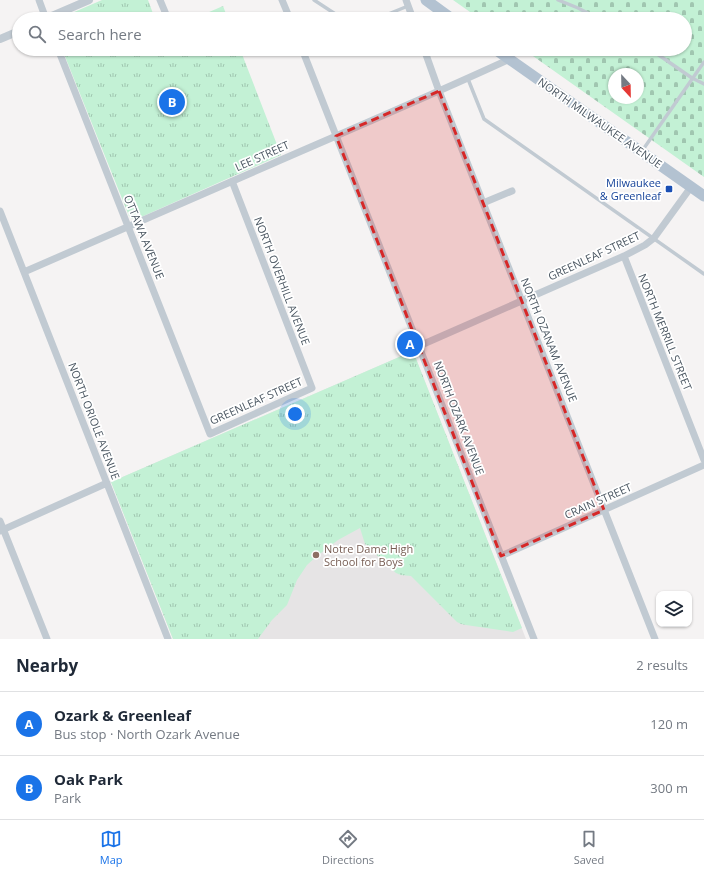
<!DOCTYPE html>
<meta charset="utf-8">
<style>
:root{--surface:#fff;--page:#f2f2f3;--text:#1f2937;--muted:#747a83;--line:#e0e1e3;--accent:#1a73e8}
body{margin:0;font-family:"Open Sans",sans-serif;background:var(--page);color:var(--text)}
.controls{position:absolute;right:12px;bottom:12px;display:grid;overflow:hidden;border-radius:8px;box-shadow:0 1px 3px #0004}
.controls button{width:36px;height:36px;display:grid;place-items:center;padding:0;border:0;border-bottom:1px solid var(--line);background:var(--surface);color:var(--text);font:20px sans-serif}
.compass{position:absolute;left:608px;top:68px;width:36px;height:36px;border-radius:50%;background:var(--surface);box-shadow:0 1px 3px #0004;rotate:158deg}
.you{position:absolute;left:295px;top:414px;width:14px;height:14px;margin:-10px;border:3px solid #fff;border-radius:50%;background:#1a73e8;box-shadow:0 0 0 6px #1a73e833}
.badge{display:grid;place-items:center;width:26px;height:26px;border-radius:50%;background:var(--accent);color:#fff;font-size:13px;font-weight:700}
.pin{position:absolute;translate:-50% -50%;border:2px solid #fff;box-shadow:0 1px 4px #0006}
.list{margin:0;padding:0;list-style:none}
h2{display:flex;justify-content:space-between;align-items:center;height:52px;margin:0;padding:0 16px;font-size:17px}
h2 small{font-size:13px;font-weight:400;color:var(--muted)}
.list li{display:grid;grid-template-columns:26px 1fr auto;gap:12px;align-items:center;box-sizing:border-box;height:64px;padding:0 16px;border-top:1px solid var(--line)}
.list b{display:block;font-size:15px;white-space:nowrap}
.list p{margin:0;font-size:13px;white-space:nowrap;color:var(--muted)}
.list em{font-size:13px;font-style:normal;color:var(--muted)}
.icon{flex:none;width:22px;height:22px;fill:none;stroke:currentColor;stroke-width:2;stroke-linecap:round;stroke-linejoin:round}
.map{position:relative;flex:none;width:704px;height:639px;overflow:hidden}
.search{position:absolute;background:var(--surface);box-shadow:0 1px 3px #0004;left:12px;right:12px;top:12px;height:44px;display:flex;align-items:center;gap:10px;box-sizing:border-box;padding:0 14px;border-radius:22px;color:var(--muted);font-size:15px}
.sheet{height:180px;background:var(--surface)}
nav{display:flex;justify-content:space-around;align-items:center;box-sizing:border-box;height:56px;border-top:1px solid var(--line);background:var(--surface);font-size:11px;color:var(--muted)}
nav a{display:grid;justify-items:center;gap:2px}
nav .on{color:var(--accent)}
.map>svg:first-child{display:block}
</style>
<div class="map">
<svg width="704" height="639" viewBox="0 0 704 639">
<defs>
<pattern id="cemetery-stones" width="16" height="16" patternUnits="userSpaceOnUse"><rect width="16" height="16" fill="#c3f1d5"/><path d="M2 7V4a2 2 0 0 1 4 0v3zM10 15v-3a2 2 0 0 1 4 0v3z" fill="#a0c6b0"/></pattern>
<pattern id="park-tufts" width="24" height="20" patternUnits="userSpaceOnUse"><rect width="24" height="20" fill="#c3f1d5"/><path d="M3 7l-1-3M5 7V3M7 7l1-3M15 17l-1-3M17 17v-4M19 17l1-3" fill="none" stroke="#a0c6b0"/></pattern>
</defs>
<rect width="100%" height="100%" fill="#f5f3f3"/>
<path fill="#e6e4e5" d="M 413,351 L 526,639 L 173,639 L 111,482 Z"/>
<path fill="url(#cemetery-stones)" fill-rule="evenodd" d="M 453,0 L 704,0 L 704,177 L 523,49 L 685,49 L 685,19 L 480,19 ZM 614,74 L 638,74 L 638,98 L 614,98 Z"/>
<path fill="url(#park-tufts)" d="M 102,0 L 148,0 L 155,19 L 58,19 Z
M 223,6 L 228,19 L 193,19 Z
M 62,49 L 240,49 L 281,155 L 139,218 L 132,219 L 129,216 Z
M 413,351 L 522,628 L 513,632 L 466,625 L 461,624 L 457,622 L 411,576 L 401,575 L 396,573 L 365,544 L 360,528 L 338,540 L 317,556 L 307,565 L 297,580 L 287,605 L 272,620 L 258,639 L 173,639 L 111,482 Z"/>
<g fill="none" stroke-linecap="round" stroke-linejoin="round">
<path stroke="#c1cad2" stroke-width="3.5" d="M 314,0 L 343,19
M 558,0 L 578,8 L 599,19
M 381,17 L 408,6
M 650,49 L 692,78 L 704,84
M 468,79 L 484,119 L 704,274
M 642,151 L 704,62"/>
<path stroke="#c1cad2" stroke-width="7" d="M 39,0 L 46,19
M 160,0 L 168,19
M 282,0 L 290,19
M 406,0 L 413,19
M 58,49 L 210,434 L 312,388 L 232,181
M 302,49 L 534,639
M 424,49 L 439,91 L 655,639
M 483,203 L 512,191
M 0,211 L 168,639
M 624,256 L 704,460
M 24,272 C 107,236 190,199 274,163 C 352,129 432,95 510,59
M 419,346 L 624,256 L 645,245 L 654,238 L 691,187
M 0,521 L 47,639
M 0,531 L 107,483
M 501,556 L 704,465"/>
<path stroke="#c1cad2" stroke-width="8" d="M 45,19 L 89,0
M 0,39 L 19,31"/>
<path stroke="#b3c2d1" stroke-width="11" d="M 426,0 L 452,19
M 495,49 L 704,196"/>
</g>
<path fill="#d62828" fill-opacity="0.2" stroke="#d62828" stroke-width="3" stroke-dasharray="8 5" stroke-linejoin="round" d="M 439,91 L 604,510 L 501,556 L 336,136 Z"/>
<rect fill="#1a4fb4" stroke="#fff" stroke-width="1.5" x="665" y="185" width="8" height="8" rx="2"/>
<circle fill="#8d6e63" stroke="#fff" stroke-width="1.5" cx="316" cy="555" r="4"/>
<g text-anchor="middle" stroke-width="3.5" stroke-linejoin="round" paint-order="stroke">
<g font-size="11" fill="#4a5661" stroke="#fff">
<text transform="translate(600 123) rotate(35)" y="4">NORTH MILWAUKEE AVENUE</text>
<text transform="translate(262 156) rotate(-24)" y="4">LEE STREET</text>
<text transform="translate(144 237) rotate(68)" y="4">OTTAWA AVENUE</text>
<text transform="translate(594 256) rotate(-25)" y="4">GREENLEAF STREET</text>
<text transform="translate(282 281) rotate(69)" y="4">NORTH OVERHILL AVENUE</text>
<text transform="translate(665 332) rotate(68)" y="4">NORTH MERRILL STREET</text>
<text transform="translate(549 340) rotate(68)" y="4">NORTH OZANAM AVENUE</text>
<text transform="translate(256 401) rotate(-24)" y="4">GREENLEAF STREET</text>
<text transform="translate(459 418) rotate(69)" y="4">NORTH OZARK AVENUE</text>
<text transform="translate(94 421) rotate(69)" y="4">NORTH ORIOLE AVENUE</text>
<text transform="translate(598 501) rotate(-24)" y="4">CRAIN STREET</text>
</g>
<g font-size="11" fill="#164399" stroke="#fff" text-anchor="end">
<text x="661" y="187">Milwaukee<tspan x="661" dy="13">&amp; Greenleaf</tspan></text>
</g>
<g font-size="11" fill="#785e54" stroke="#fff" text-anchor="start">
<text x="324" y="553">Notre Dame High<tspan x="324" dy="13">School for Boys</tspan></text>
</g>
</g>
</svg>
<div class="controls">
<button><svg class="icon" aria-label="layers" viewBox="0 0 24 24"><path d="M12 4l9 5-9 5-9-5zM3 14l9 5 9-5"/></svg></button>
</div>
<svg class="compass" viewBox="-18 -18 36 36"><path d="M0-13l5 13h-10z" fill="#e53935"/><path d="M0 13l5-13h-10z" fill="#747a83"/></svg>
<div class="you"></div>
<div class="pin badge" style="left:410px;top:344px">A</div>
<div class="pin badge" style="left:172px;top:102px">B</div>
<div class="search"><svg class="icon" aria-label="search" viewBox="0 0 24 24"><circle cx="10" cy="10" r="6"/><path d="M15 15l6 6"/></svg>Search here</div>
</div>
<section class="sheet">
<h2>Nearby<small>2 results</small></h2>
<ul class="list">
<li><span class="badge">A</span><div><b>Ozark &amp; Greenleaf</b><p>Bus stop · North Ozark Avenue</p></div><em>120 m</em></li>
<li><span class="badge">B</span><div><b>Oak Park</b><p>Park</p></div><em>300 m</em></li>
</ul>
</section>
<nav>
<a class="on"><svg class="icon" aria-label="map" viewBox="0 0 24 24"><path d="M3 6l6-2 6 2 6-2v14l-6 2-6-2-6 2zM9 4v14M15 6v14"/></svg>Map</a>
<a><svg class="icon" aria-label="directions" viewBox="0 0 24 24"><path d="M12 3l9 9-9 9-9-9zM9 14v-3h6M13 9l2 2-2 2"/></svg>Directions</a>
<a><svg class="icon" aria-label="saved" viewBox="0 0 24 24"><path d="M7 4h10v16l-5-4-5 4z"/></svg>Saved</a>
</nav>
